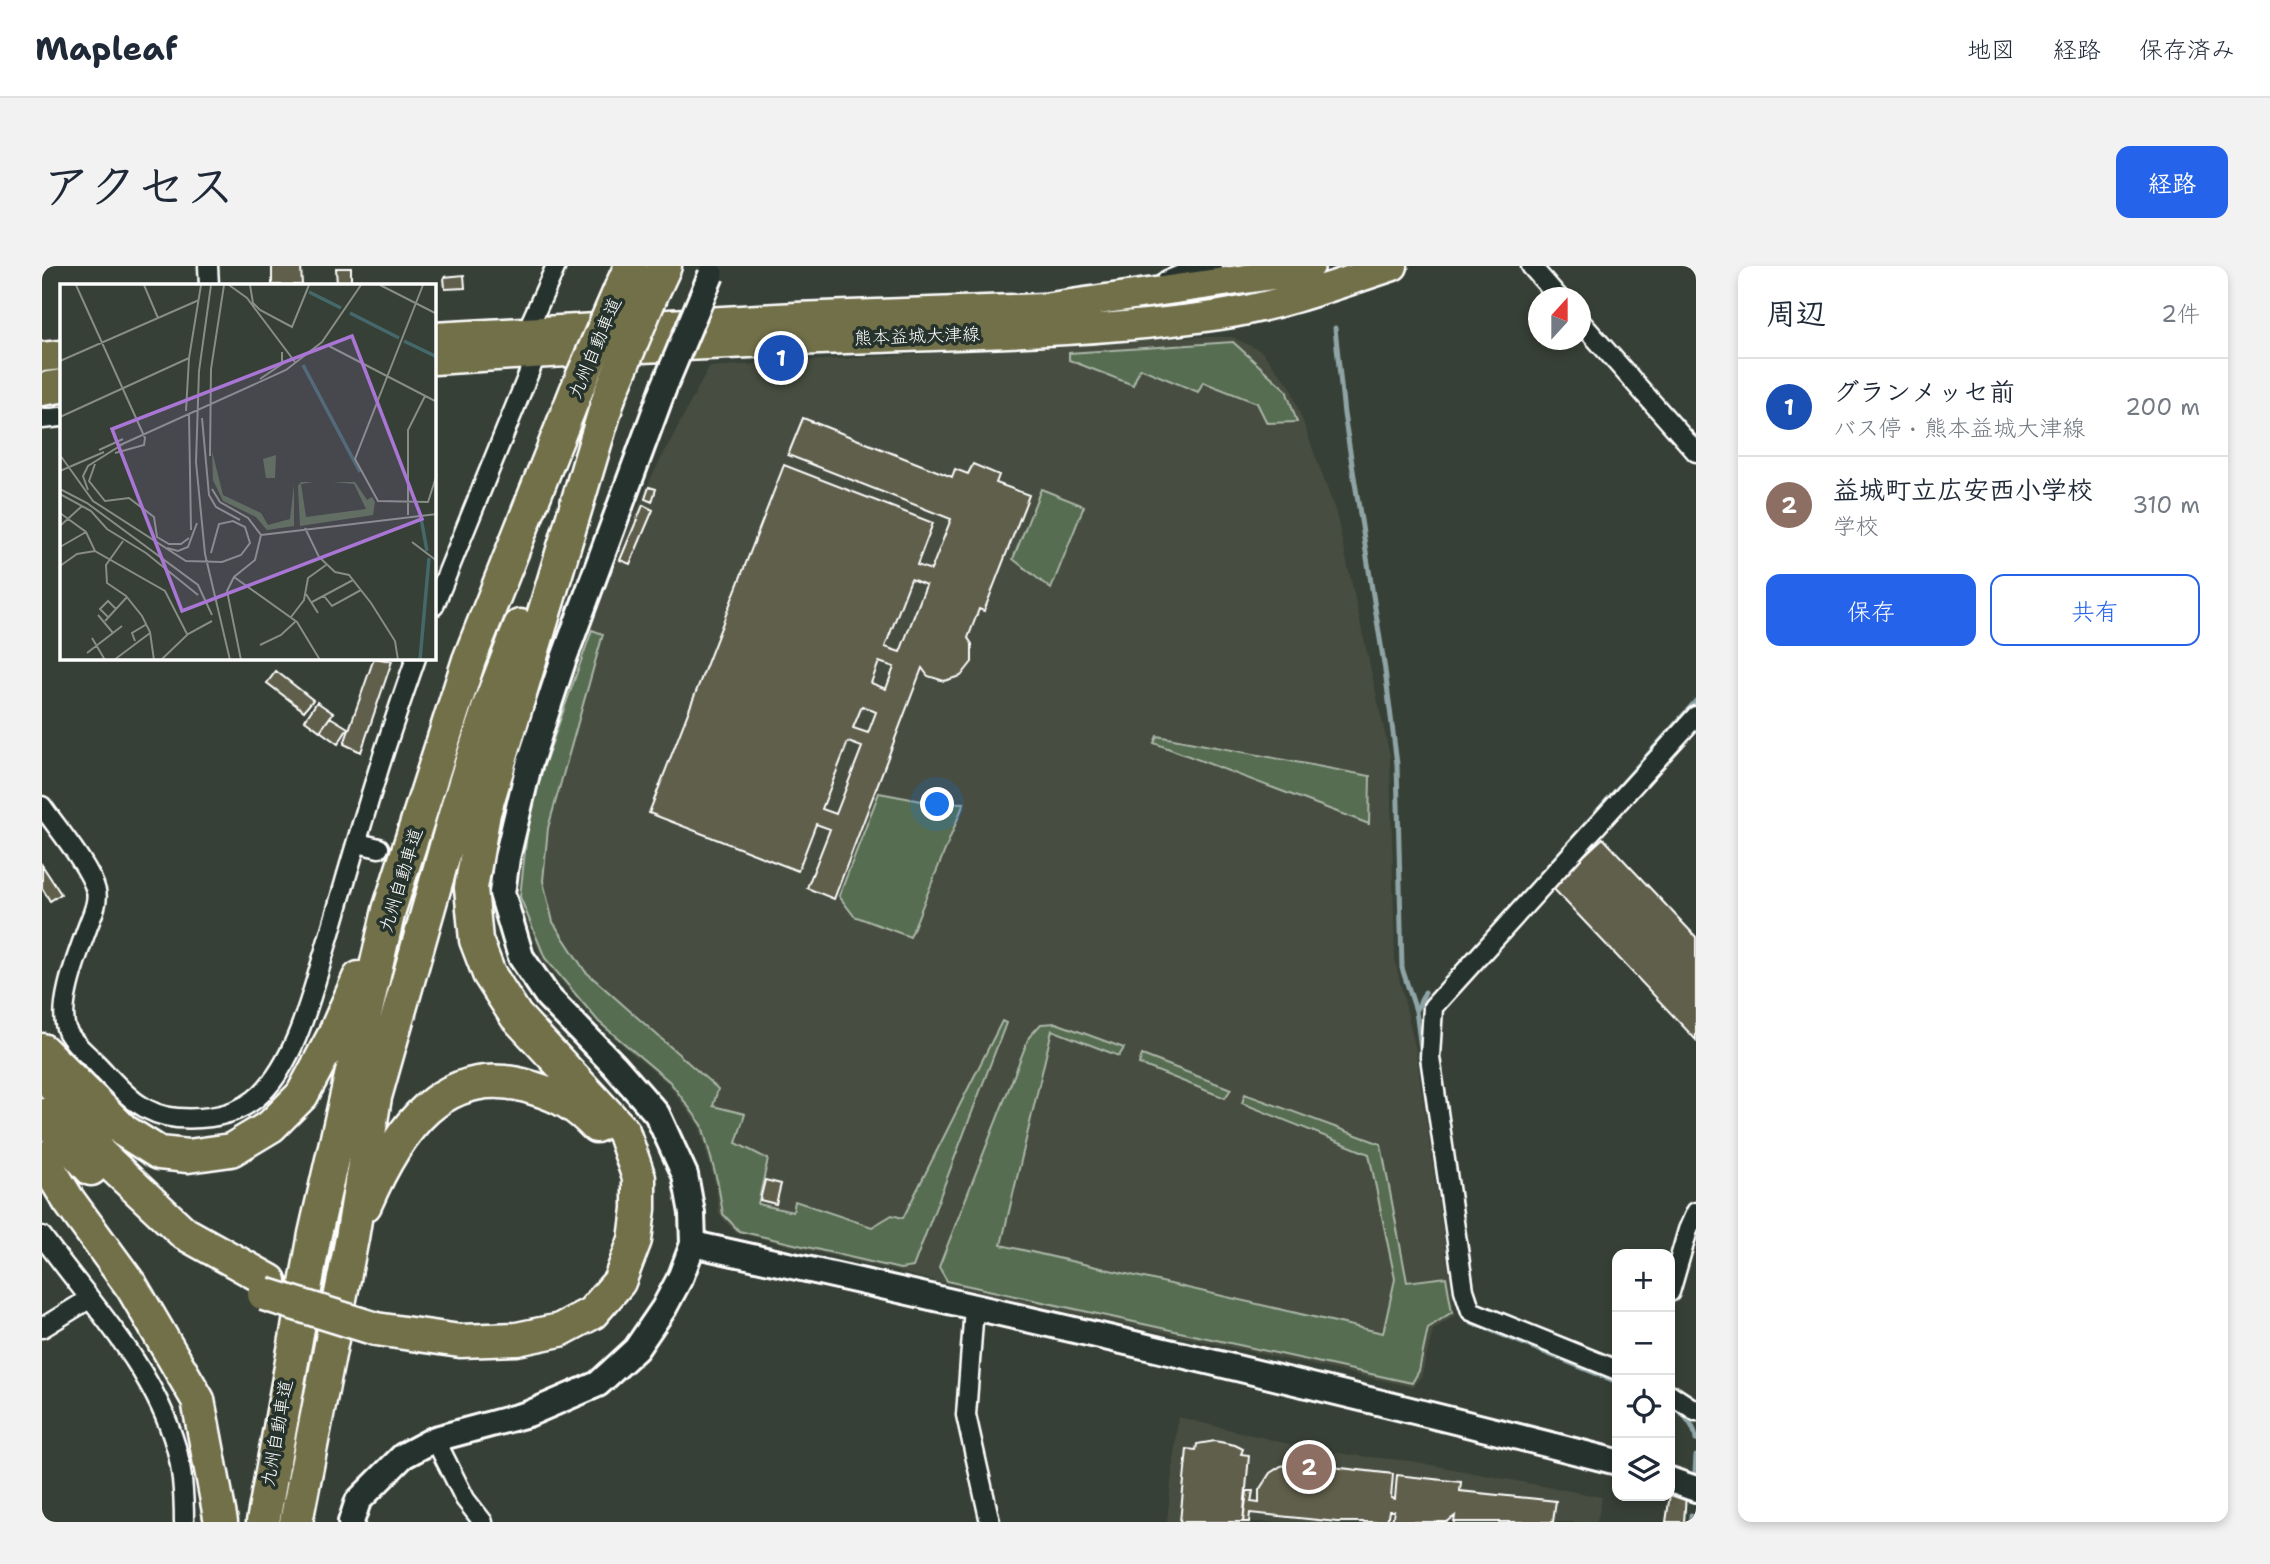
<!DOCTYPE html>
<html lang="ja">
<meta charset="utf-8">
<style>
:root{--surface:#fff;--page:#f2f2f3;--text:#1f2937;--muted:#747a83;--line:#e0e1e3;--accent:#2563eb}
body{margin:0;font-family:"Shantell Sans","Klee One",sans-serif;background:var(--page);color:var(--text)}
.controls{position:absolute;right:21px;bottom:21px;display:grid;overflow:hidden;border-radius:14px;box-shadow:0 4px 10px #0003}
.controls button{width:63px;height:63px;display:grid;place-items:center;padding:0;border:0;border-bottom:2px solid var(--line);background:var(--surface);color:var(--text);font:35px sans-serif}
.compass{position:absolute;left:1486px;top:21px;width:63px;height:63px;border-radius:50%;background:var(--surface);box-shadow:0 4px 10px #0003;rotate:21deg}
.you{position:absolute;left:896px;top:539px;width:24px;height:24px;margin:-18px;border:5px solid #fff;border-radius:50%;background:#1a73e8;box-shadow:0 0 0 10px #1a73e833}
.badge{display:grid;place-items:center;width:46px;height:46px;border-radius:50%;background:var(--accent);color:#fff;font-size:23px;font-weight:700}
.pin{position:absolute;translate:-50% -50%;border:4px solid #fff;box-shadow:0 2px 7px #0006}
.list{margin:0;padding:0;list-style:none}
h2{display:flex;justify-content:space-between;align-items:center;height:91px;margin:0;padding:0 28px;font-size:30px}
h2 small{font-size:23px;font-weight:400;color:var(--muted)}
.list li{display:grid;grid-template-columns:46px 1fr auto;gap:21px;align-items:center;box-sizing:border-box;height:98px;padding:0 28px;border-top:2px solid var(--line)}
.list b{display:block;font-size:26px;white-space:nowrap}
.list p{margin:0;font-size:23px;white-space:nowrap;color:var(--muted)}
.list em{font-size:23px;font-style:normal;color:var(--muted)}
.actions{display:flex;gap:14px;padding:21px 28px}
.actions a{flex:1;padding:16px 0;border:2px solid var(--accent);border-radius:14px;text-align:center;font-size:24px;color:var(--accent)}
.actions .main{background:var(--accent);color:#fff}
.icon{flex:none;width:38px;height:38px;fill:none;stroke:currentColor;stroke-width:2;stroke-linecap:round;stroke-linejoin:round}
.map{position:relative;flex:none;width:1654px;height:1256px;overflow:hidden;border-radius:14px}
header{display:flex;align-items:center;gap:42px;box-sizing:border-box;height:98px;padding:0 35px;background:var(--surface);border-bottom:2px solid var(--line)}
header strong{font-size:33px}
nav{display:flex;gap:38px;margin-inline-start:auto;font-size:24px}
.intro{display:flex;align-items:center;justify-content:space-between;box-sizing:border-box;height:168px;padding:0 42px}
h1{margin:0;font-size:49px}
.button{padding:18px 32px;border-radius:14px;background:var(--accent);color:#fff;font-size:24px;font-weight:700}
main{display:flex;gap:42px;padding:0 42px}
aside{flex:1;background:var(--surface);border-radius:14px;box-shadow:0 4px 10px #0003}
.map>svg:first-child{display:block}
</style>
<header>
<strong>Mapleaf</strong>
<nav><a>地図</a><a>経路</a><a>保存済み</a></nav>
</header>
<div class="intro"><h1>アクセス</h1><a class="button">経路</a></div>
<main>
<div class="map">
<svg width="1654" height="1256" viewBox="0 0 1654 1256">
<rect width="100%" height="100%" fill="#374036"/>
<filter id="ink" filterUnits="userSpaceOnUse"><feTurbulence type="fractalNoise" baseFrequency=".0143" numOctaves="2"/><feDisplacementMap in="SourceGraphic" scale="14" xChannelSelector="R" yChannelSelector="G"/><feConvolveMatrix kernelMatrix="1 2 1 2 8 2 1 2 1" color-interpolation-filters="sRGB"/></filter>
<g filter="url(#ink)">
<path fill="#474d40" d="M 1156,71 L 1190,71 L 1219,85 L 1248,120 L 1294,247 L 1348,490 L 1353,695 L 1373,780 L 1413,1049 L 1391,1064 L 1379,1112 L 1371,1121 L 975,1035 L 693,966 L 677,948 L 674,921 L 657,860 L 626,818 L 554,756 L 500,693 L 475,629 L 487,539 L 557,331 L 608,214 L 667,101 Z
M 1136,1151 L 1255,1180 L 1308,1189 L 1368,1195 L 1560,1231 L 1558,1242 L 1555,1256 L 1125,1256 Z"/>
<path fill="#566d51" stroke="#aab6a8" stroke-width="2" d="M 1191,76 L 1244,124 L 1255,156 L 1225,157 L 1215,137 L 1161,116 L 1156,126 L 1098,102 L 1091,119 L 1027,94 L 1027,87 Z
M 999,223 L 1042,240 L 1009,323 L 971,293 Z
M 550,364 L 561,368 L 506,562 L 501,615 L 511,656 L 543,705 L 676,823 L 671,840 L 703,848 L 694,877 L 726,893 L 716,938 L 751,946 L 753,935 L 830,961 L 850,949 L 861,952 L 960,755 L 964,757 L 871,1001 L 858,1003 L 697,965 L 681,948 L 676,918 L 660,859 L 628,816 L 557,756 L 503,692 L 478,631 L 488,539 Z
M 1115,470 L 1328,510 L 1327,558 L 1112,477 Z
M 837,527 L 885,536 L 922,537 L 868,671 L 812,650 L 797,630 Z
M 1014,757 L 1082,782 L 1077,790 L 1010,764 L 959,979 L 1341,1067 L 1353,1013 L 1327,888 L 1200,837 L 1203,828 L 1339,878 L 1365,1016 L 1404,1011 L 1410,1046 L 1386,1062 L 1377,1105 L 1370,1117 L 905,1015 L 897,1001 L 987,771 L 999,758 Z
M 1100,789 L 1189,823 L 1183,832 L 1097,798 Z"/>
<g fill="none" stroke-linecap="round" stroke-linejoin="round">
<path stroke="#8fa4a6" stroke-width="5" d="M 1293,62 L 1302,148 L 1343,404 L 1355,498 L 1360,702 L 1374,745 L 1380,790
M 1432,683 L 1654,435
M 1374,745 L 1383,726
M 1429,1056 L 1575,1116
M 1628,1138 C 1641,1147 1653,1158 1654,1174
M 1653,1206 L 1654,1190
M 1649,1256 L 1649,1249"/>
</g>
<path fill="#605f4b" stroke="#fff" stroke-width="2" fill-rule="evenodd" d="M 230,0 L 259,0 L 260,19 L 230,19 Z
M 294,2 L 309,2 L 309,19 L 295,19 Z
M 422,9 L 423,22 L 403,23 L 402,11 Z
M 761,152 L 910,211 L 913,203 L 926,208 L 931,198 L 957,209 L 954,217 L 987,229 L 942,345 L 937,343 L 926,372 L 930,378 L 930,396 L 919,410 L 902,415 L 886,410 L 880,402 L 792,633 L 765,622 L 788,563 L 774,558 L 756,605 L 607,547 L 742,199 L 891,257 L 875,299 L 889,304 L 909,253 L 746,189 ZM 869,313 L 884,319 L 858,386 L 843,381 ZM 837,396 L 852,401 L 844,423 L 829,417 ZM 820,440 L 834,446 L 826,467 L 811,462 ZM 806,476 L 820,481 L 794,548 L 780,543 Z
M 607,221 L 614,223 L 610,236 L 603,233 Z
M 601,239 L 611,244 L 588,298 L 578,294 Z
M 332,392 L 350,395 L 319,486 L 302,478 Z
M 234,405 L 271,434 L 262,445 L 225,417 Z
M 275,436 L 291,447 L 278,465 L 263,454 Z
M 288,451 L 306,462 L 296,478 L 278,465 Z
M 1561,572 L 1654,671 L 1654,774 L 1509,620 Z
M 0,599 L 19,628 L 8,635 L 0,622 Z
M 723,914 L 739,918 L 734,938 L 718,934 Z
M 1173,1175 L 1193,1179 L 1201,1183 L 1199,1188 L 1207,1189 L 1201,1256 L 1138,1256 L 1145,1183 L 1154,1184 L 1155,1178 Z
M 1255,1197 L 1351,1208 L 1349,1232 L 1353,1233 L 1355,1209 L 1419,1216 L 1418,1225 L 1514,1235 L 1511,1256 L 1412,1256 L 1413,1250 L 1405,1256 L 1350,1256 L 1352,1245 L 1347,1245 L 1345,1256 L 1295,1256 L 1208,1247 L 1207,1256 L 1201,1256 L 1205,1225 L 1211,1225 L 1209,1236 L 1217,1237 L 1217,1224 L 1228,1207 L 1239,1200 Z
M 1628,1228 L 1644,1229 L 1642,1256 L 1624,1256 Z"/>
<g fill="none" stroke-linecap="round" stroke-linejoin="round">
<path stroke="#4b534a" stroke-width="18" stroke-dasharray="18 9" stroke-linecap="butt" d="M 337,582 L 436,621"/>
<g stroke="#fff" stroke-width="23">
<path id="street" d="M 166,0 L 167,19
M 1489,0 L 1517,32
M 1538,55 L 1654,186
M 484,67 L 514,0
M 0,153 L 19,151
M 392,340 L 495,87
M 0,540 C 15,562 48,601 54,625 C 57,636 50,649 46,660 C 37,685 13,744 26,767 C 33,779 45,788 55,798 C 79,823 98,849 135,852 C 165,854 197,849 219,828 C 254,794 269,730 283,684 C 300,627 316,569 334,512 C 346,472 360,432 374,392
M 316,577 L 337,582
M 0,970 C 49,1038 110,1099 134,1181 C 141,1205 142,1232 142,1256
M 1628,1026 L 1646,964 L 1654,946
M 932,1042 L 924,1149 L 948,1256
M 0,1062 L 47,1033
M 1575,1104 L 1429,1045 L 1422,1024 L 1388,791 L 1391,741 L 1654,450
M 1628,1128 L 1654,1145
M 393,1173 L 423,1233 L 441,1256"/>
</g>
<g stroke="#fff" stroke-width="30">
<path id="secondary" d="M 1127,17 L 1168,0
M 651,978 C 960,1046 1269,1117 1575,1196
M 1628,1214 L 1654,1223
M 309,1256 L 316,1235 L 361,1190 L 393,1173 L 486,1148 L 556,1118 L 594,1083 L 622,1042 L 639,1010 L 651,978 L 650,947 L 643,909 L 615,848 L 572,799 L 506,731 L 479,691 L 460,627 L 465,592 L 487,499 L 521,395 L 622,121"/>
</g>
<g stroke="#fff" stroke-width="33">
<path id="primary" d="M 392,71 L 754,51 L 1001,42 L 1231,9 L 1268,0
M 0,91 L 19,89
M 392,94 C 529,85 666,78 804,73 C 928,68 1055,67 1178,49 C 1237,40 1294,19 1351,0"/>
</g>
<g stroke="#fff" stroke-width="37">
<path id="highway" d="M 578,24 L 589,0
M 609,30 L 623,0
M 0,123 L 19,120
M 0,784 L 82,865 L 117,887 L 146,890 L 189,884 L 229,860 L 260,829 L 291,771 L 317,712
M 7,812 L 58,888 L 142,967 L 228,1015
M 0,849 L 49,903
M 0,891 L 27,935 L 90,1021 L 156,1134 L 179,1256
M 323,939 C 354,867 401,793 491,822 C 518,830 534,839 554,860
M 334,1063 L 418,1075 L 475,1073 L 518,1064 L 550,1047 L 577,1016 L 593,974 L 597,943 L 597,912 L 581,865 L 474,750 L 447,708 L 434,674 L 429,622 L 442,547 L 567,131
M 221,1256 L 273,968 L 347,644 L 427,394 L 535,123
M 254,1256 L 310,972 L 333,831 L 413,549 L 447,440 L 478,360"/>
</g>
<use href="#street" stroke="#26332d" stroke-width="18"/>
<use href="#secondary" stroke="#26332d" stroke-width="24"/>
<use href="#primary" stroke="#716f4a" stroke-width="28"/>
<use href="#highway" stroke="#716f4a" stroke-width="32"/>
<g stroke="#fff" stroke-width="30" stroke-linecap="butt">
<path id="secondary-bridge" d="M 622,121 L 669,9"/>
</g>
<g stroke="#fff" stroke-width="37" stroke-linecap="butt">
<path id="highway-bridge" d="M 535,123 L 578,24
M 567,131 L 609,30
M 222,1028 L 334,1063"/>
</g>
<use href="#secondary-bridge" stroke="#26332d" stroke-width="24"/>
<use href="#highway-bridge" stroke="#716f4a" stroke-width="32"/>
</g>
</g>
<g text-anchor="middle" stroke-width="7" stroke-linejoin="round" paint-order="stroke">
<g font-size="18" fill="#fff" stroke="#26332d">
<text transform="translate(875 70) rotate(-2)" y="6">熊本益城大津線</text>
<text transform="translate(553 82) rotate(-67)" y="6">九州自動車道</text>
<text transform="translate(359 614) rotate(-73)" y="6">九州自動車道</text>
<text transform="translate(235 1167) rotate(-80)" y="6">九州自動車道</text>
</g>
</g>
<g transform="translate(18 18)">
<rect width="376" height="376" fill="#374036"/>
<path d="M 152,167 L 163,211 L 201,229 L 208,241 L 230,235 L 234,201 L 234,242 L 207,246 L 196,233 L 163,217 L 153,196 ZM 216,171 L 215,194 L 206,194 L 203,175 ZM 241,198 L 253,198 L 241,200 L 246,233 L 306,225 L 294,200 L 273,198 L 295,198 L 307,216 L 312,213 L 315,218 L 313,231 L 240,242 L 238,202 Z" fill="#566d51"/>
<path fill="none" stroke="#45686b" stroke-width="3.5" d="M 249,8 L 281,24M 290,29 L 339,54M 344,57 L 377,73M 243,81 L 300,188M 361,234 L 367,267M 360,376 L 369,274"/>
<path fill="none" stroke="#878c86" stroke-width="2" d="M 16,1 L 85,154 L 84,161 L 55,169M 84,1 L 98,34M 151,1 L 139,87 L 136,178 L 145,270 L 170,376M 169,1 L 187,14 L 235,78M 190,1 L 193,19 L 200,26 L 232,43 L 249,1M 320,1 L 377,30M 363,1 L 295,175 L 318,217 L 368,218 L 377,190M 267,61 L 377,118M 0,77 L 139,16M 200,95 L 222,80 L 222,68M 126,127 L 129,74 L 141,1M 129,130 L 131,246M 0,133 L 129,74M 142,134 L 149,211 L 156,223 L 180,236M 58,162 L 226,86 L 262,58 L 301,1M 39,166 L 63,155M 0,171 L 33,217 L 126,277 L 162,278 L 181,271 L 190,259 L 185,243 L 173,237 L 159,240 L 151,269M 150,172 L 151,85 L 164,1M 35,180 L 29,197 L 45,217 L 69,214 L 94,233 L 97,253 L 109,260 L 121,260 L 129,254M 0,187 L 44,168M 0,205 L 27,219 L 138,301 L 152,331M 152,205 L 160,218 L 188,234 L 201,251 L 195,276 L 174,293 L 167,307 L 181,376M 28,206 L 23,192 L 28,182 L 63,160M 0,210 L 31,227 L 47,245 L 86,269 L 138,311M 0,229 L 26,248 L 35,267 L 105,307 L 127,350M 348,231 L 348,146 L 365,112M 0,242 L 22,222M 245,244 L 259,273 L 275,288 L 289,291 L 311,319 L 335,357 L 338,376M 201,251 L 377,230M 63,257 L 46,281 L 47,299 L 66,312 L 82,332 L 90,348 L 94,376M 352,258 L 377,277M 0,263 L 26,248M 107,264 L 118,267 L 128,263 L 137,239M 0,282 L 17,270 L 35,267M 174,293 L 237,338 L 260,376M 246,310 L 258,329M 264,312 L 272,322 L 301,306M 252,318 L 293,296M 38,331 L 53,349M 48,333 L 40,325 L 48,317 L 56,325M 231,333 L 244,316 L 248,294 L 266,281M 45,337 L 67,313M 32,354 L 45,376M 75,357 L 72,349 L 87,340M 200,361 L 221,351 L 236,337M 27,369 L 62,342M 54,376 L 90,349M 101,376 L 128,350 L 152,337"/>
<path fill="#a976d5" fill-opacity="0.15" stroke="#a976d5" stroke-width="3.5" d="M 292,52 L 362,235 L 122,327 L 52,145 Z"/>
<rect width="376" height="376" fill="none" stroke="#fff" stroke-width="3.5"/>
</g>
</svg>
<div class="controls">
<button>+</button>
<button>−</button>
<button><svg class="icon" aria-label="locate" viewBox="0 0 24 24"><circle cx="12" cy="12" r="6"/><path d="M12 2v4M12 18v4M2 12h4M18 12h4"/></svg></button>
<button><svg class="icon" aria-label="layers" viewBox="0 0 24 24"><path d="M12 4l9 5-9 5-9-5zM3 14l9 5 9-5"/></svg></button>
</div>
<svg class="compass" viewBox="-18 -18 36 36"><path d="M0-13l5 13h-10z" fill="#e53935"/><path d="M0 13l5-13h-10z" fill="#747a83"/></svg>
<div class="you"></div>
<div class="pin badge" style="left:739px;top:92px;background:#1a4fb4">1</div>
<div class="pin badge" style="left:1267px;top:1201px;background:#8d6e63">2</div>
</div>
<aside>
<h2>周辺<small>2件</small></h2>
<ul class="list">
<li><span class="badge" style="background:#1a4fb4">1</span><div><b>グランメッセ前</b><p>バス停 · 熊本益城大津線</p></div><em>200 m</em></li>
<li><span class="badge" style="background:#8d6e63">2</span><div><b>益城町立広安西小学校</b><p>学校</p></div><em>310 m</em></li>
</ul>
<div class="actions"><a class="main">保存</a><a>共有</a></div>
</aside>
</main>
